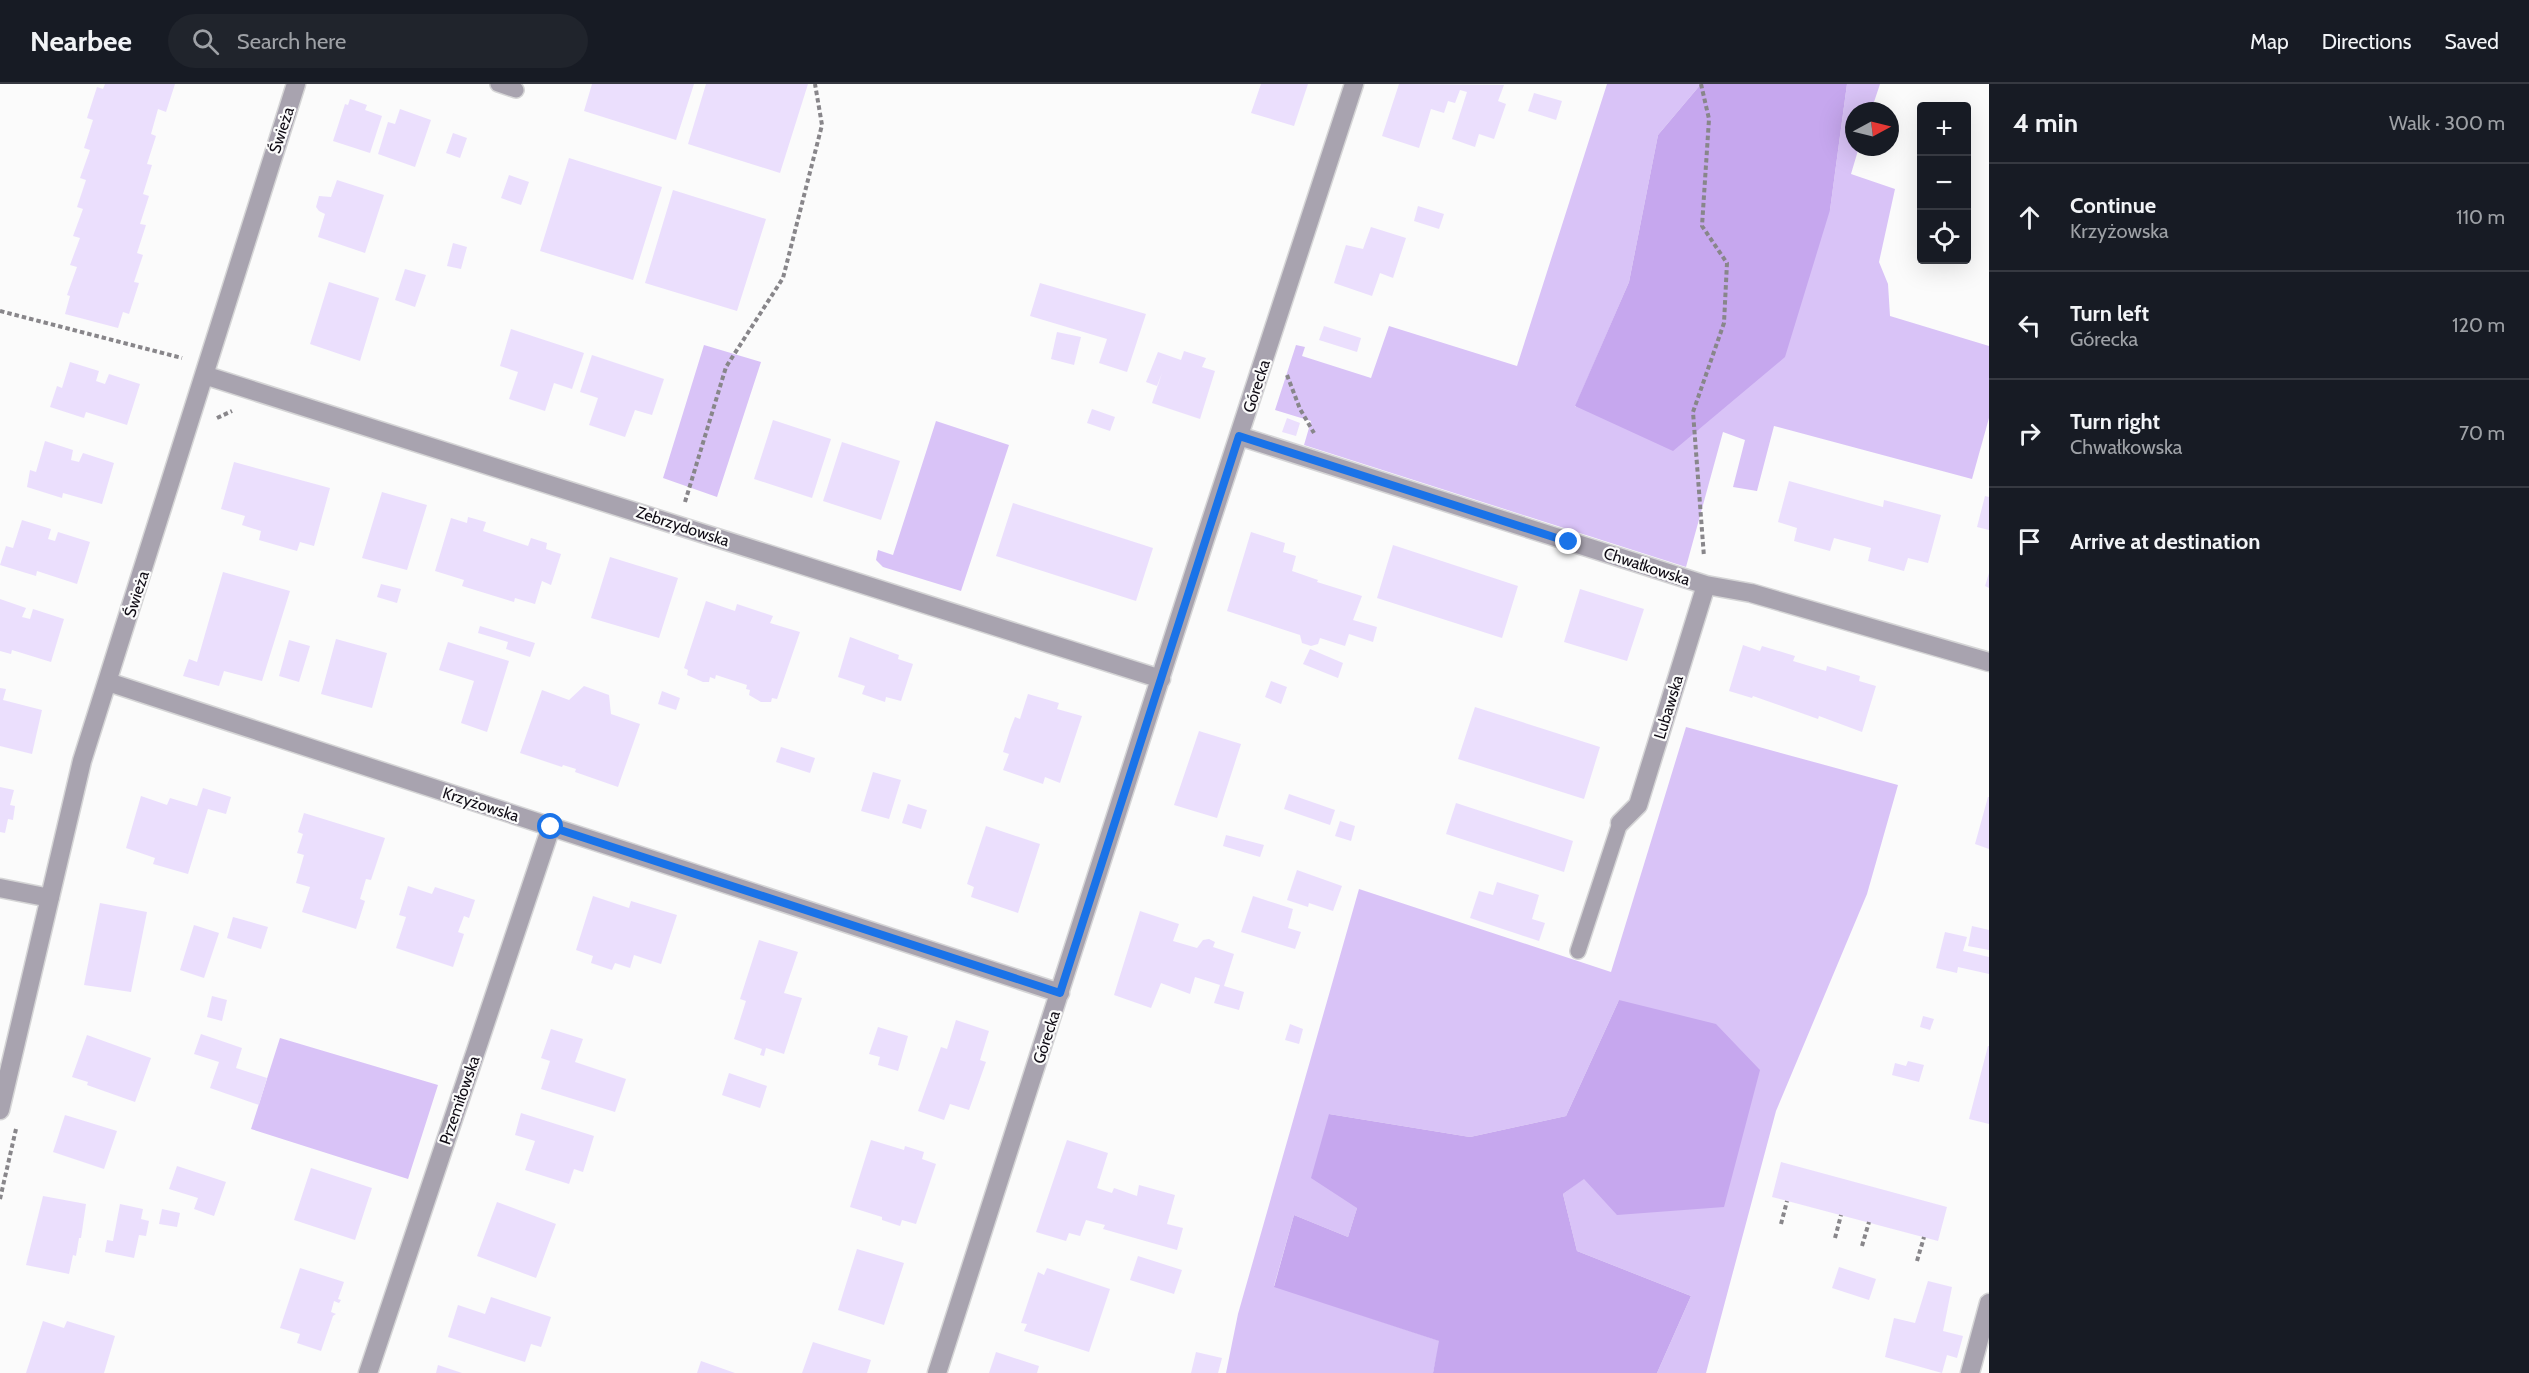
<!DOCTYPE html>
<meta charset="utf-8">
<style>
:root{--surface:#171b24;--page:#20242c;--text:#f1f3f6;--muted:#9ea1a6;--line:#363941}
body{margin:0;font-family:Cabin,sans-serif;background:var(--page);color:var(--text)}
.controls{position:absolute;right:18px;top:18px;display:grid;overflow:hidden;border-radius:6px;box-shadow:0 6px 24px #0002}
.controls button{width:54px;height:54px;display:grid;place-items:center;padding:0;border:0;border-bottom:2px solid var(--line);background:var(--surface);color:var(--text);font:30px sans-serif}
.compass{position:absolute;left:1845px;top:18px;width:54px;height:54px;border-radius:50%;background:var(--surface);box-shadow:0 6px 24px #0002;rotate:83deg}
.stop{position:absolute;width:18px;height:18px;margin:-14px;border:4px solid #1a73e8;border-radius:50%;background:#fff}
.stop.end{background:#1a73e8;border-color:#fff;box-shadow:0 2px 6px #0008}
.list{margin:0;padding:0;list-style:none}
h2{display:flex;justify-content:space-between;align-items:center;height:78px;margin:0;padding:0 24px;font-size:26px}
h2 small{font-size:20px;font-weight:400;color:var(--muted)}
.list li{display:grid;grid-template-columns:39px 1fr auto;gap:18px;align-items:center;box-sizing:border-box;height:108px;padding:0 24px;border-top:2px solid var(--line)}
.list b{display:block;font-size:22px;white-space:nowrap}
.list p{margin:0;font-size:20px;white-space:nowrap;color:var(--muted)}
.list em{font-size:20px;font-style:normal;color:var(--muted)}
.icon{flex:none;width:33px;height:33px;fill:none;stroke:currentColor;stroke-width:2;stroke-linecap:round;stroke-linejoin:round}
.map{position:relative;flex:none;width:1989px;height:1289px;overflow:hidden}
header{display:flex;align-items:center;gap:36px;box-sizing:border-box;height:84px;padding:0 30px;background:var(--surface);border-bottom:2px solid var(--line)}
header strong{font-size:28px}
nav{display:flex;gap:33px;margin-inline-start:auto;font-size:21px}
.search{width:420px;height:54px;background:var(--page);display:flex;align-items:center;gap:15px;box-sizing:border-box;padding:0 21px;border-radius:33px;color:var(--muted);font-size:22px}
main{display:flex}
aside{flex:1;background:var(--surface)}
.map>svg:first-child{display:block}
</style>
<header>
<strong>Nearbee</strong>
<div class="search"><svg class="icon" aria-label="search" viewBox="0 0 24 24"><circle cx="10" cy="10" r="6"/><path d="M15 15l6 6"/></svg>Search here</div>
<nav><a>Map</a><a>Directions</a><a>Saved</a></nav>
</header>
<main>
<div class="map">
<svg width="1989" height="1289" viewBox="0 0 1989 1289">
<rect width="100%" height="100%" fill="#fbfbfb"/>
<path fill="#d9c3f7" d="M 1607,0 L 1701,0 L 1658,51 L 1629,198 L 1575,323 L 1830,126 L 1847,0 L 1880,0 L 1871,27 L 1854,27 L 1854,63 L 1859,63 L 1851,90 L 1895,105 L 1879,178 L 1888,200 L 1890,232 L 1989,262 L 1989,334 L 1972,395 L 1774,342 L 1757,407 L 1733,403 L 1745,356 L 1723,348 L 1686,483 L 1304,361 L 1311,337 L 1275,326 L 1296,261 L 1305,263 L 1302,272 L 1371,294 L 1389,242 L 1517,282 Z
M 704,261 L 761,278 L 717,413 L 663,394 Z
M 936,337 L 1009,361 L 961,507 L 883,483 L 876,476 L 878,466 L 893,471 Z
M 1686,643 L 1898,701 L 1867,810 L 1776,1027 L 1706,1289 L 1657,1289 L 1691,1212 L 1577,1167 L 1563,1110 L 1583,1095 L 1619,916 L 1566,1032 L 1470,1053 L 1329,1030 L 1357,1124 L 1348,1153 L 1294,1131 L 1274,1202 L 1440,1257 L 1433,1289 L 1226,1289 L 1238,1230 L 1359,805 L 1611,888 Z
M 280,954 L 438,1001 L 408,1095 L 251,1045 Z"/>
<path fill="#c6a7ee" d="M 1701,0 L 1847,0 L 1830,126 L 1785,273 L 1673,367 L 1575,322 L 1629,198 L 1658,51 Z
M 1619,916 L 1716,940 L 1760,986 L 1724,1123 L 1617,1131 L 1584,1095 L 1563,1110 L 1577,1167 L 1691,1212 L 1657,1289 L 1433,1289 L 1439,1257 L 1274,1203 L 1294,1131 L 1348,1153 L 1357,1124 L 1311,1094 L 1329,1030 L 1470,1053 L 1566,1032 Z"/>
<path fill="#ebdffd" d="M 105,0 L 175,0 L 166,28 L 158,25 L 151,50 L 156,52 L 147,80 L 152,81 L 143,110 L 149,112 L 140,140 L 146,141 L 137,169 L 143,171 L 134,198 L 139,199 L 129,230 L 123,228 L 118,244 L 65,230 L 70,212 L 67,211 L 77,183 L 70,181 L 80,154 L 73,152 L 83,125 L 77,123 L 86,96 L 80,94 L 90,66 L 84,64 L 93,36 L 87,34 L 97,3 L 103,5 Z
M 592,0 L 694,0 L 676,56 L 584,27 Z
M 706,0 L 808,0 L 780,89 L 688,60 Z
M 1261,0 L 1308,0 L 1294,42 L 1251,29 Z
M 1399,0 L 1504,1 L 1498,17 L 1506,20 L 1494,55 L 1479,50 L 1475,63 L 1452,55 L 1467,8 L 1460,6 L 1455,19 L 1448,17 L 1444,29 L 1431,25 L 1419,64 L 1382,52 Z
M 1534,9 L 1562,17 L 1556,36 L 1528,27 Z
M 350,15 L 367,21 L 365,26 L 382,32 L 370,69 L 333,57 L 345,20 L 348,21 Z
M 400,25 L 431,36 L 415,83 L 378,70 L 388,38 L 395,40 Z
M 453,49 L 467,54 L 460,74 L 446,69 Z
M 569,74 L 662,103 L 633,196 L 540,167 Z
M 509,91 L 529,98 L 521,121 L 501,114 Z
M 337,96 L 384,111 L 365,169 L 318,153 L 325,130 L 319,127 L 316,123 L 319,112 L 331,113 Z
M 673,106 L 766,135 L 737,227 L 645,199 Z
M 1418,122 L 1444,130 L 1439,145 L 1414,137 Z
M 1371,143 L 1406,154 L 1393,194 L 1380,189 L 1372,212 L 1334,199 L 1346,161 L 1363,165 Z
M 453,159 L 467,163 L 461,185 L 447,182 Z
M 405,185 L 426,191 L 415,223 L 395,216 Z
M 329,198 L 379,214 L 360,277 L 310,260 Z
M 1040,199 L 1146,230 L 1127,288 L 1099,279 L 1107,255 L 1030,232 Z
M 1324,242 L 1361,254 L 1357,268 L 1319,256 Z
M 511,245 L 584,269 L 572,305 L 554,299 L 545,327 L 509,315 L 518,288 L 500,282 Z
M 1057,248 L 1081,253 L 1074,281 L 1051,275 Z
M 1184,267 L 1206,274 L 1202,283 L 1215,287 L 1200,335 L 1152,319 L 1162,289 L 1157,302 L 1146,298 L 1158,268 L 1181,276 Z
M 592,271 L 664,295 L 652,331 L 635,326 L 625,353 L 589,341 L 598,314 L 580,308 Z
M 70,278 L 99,287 L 96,297 L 105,300 L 109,290 L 140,300 L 127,341 L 86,328 L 84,334 L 50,323 L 57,302 L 62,304 Z
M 1092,325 L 1115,333 L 1110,347 L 1087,339 Z
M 1287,334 L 1300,339 L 1296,352 L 1282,348 Z
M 773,336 L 831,355 L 812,414 L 754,395 Z
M 45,357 L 73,366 L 71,376 L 79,378 L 83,369 L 114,379 L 102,420 L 63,409 L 62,414 L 27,403 L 30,386 L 36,388 Z
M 842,358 L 900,377 L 881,436 L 823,417 Z
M 234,378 L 330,404 L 314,462 L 300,458 L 297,467 L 259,456 L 261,447 L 242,441 L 245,432 L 221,425 Z
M 1789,397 L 1883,423 L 1884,416 L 1941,431 L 1928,479 L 1908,474 L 1904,487 L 1868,477 L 1871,464 L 1834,454 L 1830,467 L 1794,457 L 1797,444 L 1778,438 Z
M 382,408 L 427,421 L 407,486 L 362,474 Z
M 1985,412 L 1989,413 L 1989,446 L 1977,443 Z
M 1013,419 L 1153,464 L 1136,517 L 996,472 Z
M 468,433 L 486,438 L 483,447 L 528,462 L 531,454 L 547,459 L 546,465 L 561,470 L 551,501 L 542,497 L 535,520 L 515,514 L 514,518 L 462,502 L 464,496 L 435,487 L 451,434 L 467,439 Z
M 22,436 L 51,445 L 48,455 L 55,457 L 58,448 L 90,458 L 77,500 L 37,487 L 36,492 L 0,481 L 6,462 L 13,464 Z
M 1251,448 L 1285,459 L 1283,468 L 1296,472 L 1292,487 L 1318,496 L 1317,498 L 1362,512 L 1353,536 L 1377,543 L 1373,558 L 1349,550 L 1345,562 L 1320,554 L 1318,560 L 1311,562 L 1302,559 L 1300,551 L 1227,527 Z
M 1393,461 L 1518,502 L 1502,554 L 1377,514 Z
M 610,473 L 678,494 L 659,554 L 591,534 Z
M 223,488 L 290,507 L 262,597 L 224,587 L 219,602 L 183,592 L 189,575 L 197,578 Z
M 1989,489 L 1989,504 L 1985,502 Z
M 381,500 L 401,505 L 397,519 L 377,513 Z
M 1580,505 L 1644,525 L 1627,577 L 1564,558 Z
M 0,515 L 26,524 L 22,533 L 30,535 L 33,525 L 64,535 L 51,578 L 12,566 L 11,570 L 0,567 Z
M 706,517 L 735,527 L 737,520 L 773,532 L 770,539 L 800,548 L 777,615 L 772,614 L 771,618 L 761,618 L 749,611 L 750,606 L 746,605 L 747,601 L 716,591 L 715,595 L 710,593 L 709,598 L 703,598 L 687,591 L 688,586 L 684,584 Z
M 480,542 L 535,559 L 530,573 L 506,565 L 508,558 L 478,549 Z
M 850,553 L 899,571 L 898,575 L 913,580 L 901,617 L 886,613 L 885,618 L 862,610 L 865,602 L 838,593 Z
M 336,555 L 387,569 L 372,624 L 321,610 Z
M 289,556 L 310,562 L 299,598 L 279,592 Z
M 448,558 L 509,577 L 487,648 L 461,639 L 474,597 L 439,586 Z
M 1743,561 L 1760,567 L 1762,562 L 1795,572 L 1793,577 L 1826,587 L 1827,582 L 1860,592 L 1859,597 L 1876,602 L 1862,648 L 1819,632 L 1818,635 L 1753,612 L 1752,614 L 1729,607 Z
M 1310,565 L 1343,579 L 1338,594 L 1303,580 Z
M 1271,597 L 1287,603 L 1281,620 L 1265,613 Z
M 584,602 L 609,611 L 611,630 L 640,640 L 618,703 L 575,688 L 576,685 L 563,681 L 562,683 L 520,669 L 542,606 L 569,616 Z
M 0,604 L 6,605 L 3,616 L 42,626 L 32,670 L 0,662 Z
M 662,607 L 680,614 L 676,626 L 658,620 Z
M 1028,610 L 1059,619 L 1057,625 L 1082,632 L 1060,699 L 1045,693 L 1043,700 L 1003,686 L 1009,670 L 1003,668 L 1010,646 L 1015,633 L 1020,635 Z
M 1475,623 L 1600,663 L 1584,715 L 1458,675 Z
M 1199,647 L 1241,660 L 1217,734 L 1174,721 Z
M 781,663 L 815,674 L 810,689 L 776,678 Z
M 873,688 L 901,696 L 889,735 L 861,727 Z
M 0,703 L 14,706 L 10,721 L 15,722 L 13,736 L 8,735 L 5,749 L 0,748 Z
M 203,704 L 231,713 L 226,730 L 208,725 L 188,790 L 153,780 L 155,774 L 126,764 L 141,712 L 167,721 L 170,714 L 197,722 Z
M 1289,710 L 1335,726 L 1330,741 L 1284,725 Z
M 1988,713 L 1989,713 L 1989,765 L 1975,760 Z
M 1456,719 L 1573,757 L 1564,788 L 1446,750 Z
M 908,720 L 927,726 L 921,745 L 902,739 Z
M 304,729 L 385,754 L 371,796 L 366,795 L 360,815 L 365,817 L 356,845 L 302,828 L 310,803 L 296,799 L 304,771 L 297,769 L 303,750 L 298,748 Z
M 1340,737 L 1355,742 L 1351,757 L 1335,752 Z
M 986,742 L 1040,760 L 1018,829 L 971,813 L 974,803 L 967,800 Z
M 1226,751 L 1264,761 L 1260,773 L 1223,762 Z
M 1297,786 L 1342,802 L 1333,827 L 1309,819 L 1308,823 L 1287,816 Z
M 1497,798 L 1539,811 L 1532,835 L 1545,839 L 1539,857 L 1470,834 L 1479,807 L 1493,811 Z
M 408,802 L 432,810 L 435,803 L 475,816 L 469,834 L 464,832 L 458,848 L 464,850 L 453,883 L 396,864 L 406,833 L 399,831 Z
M 593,812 L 629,824 L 631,817 L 677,831 L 661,880 L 634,871 L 630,884 L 615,879 L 612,886 L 591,879 L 593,872 L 576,866 Z
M 1253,812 L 1293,825 L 1288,844 L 1301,848 L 1295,865 L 1241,848 Z
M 100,819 L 147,828 L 131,908 L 84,901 Z
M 1140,827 L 1179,840 L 1173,857 L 1197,864 L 1203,856 L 1209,855 L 1215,858 L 1213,863 L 1234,870 L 1224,902 L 1244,908 L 1239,926 L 1214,919 L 1220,901 L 1195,893 L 1190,910 L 1161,899 L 1151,924 L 1114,911 Z
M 233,833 L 268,843 L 261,865 L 227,854 Z
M 194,841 L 219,849 L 204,894 L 180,886 Z
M 1972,842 L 1989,846 L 1989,866 L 1968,862 Z
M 1945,848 L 1967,853 L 1963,867 L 1989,873 L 1989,890 L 1958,883 L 1957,889 L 1936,884 Z
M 759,856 L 798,868 L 784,909 L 802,914 L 784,970 L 766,964 L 764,972 L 760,971 L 762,965 L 734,955 L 746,917 L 740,915 Z
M 212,912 L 227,916 L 222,937 L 207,933 Z
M 1923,932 L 1934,935 L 1930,946 L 1920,943 Z
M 956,936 L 989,947 L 980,976 L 986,978 L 969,1026 L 950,1020 L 944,1036 L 918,1027 L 941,963 L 947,965 Z
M 1290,940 L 1303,945 L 1299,960 L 1285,956 Z
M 878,943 L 908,952 L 898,987 L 878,981 L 880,973 L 869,970 Z
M 551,945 L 583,955 L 575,978 L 626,995 L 615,1028 L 541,1005 L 550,977 L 541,974 Z
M 201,950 L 242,964 L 236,984 L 267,994 L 259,1021 L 210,1004 L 219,978 L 194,970 Z
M 87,951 L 151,974 L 135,1018 L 87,1001 L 88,998 L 72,993 Z
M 1988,962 L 1989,962 L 1989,1040 L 1969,1035 Z
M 1908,977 L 1924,981 L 1919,998 L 1892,991 L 1895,979 L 1906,982 Z
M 729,989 L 767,1002 L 760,1024 L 722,1011 Z
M 521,1029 L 594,1052 L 583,1088 L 574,1085 L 569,1100 L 525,1086 L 535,1057 L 515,1051 Z
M 65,1031 L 117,1047 L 104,1085 L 53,1068 Z
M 871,1056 L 904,1066 L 905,1062 L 924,1068 L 922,1075 L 936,1080 L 916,1140 L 902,1136 L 900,1142 L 882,1136 L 882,1133 L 850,1123 Z
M 1067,1056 L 1108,1069 L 1097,1104 L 1112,1109 L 1114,1104 L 1137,1112 L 1139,1101 L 1175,1111 L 1167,1140 L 1183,1144 L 1177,1166 L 1103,1145 L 1105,1141 L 1086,1136 L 1080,1152 L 1069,1149 L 1066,1157 L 1036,1148 Z
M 1781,1078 L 1947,1123 L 1938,1157 L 1772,1113 Z
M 177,1082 L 226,1098 L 214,1132 L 194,1125 L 198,1114 L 169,1105 Z
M 311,1084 L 372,1104 L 355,1156 L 294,1136 Z
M 43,1112 L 86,1120 L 81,1154 L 79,1154 L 76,1172 L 73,1171 L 69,1190 L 26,1181 Z
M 497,1118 L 556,1140 L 536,1194 L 477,1172 Z
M 120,1120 L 143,1125 L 141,1135 L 149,1137 L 146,1152 L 139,1151 L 134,1174 L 105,1168 L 107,1156 L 113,1157 Z
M 162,1125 L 180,1129 L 177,1143 L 159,1140 Z
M 857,1165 L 904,1179 L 884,1241 L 838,1226 Z
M 1138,1172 L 1182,1186 L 1174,1210 L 1130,1196 Z
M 1839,1183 L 1876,1195 L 1869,1216 L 1832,1204 Z
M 300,1184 L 344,1198 L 338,1215 L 341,1216 L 339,1219 L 334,1217 L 331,1228 L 336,1230 L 333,1232 L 321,1267 L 297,1259 L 300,1250 L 280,1244 Z
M 1047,1184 L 1110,1205 L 1089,1268 L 1024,1247 L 1027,1240 L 1021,1239 L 1038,1188 L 1044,1191 Z
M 1928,1197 L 1952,1203 L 1943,1247 L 1963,1252 L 1957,1274 L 1947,1271 L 1942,1289 L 1885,1273 L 1894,1234 L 1915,1239 Z
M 491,1213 L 551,1233 L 541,1263 L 531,1260 L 525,1278 L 448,1253 L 458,1221 L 485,1230 Z
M 43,1237 L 64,1244 L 67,1237 L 115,1252 L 104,1289 L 26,1289 Z
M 813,1258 L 871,1276 L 867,1289 L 802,1289 Z
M 996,1268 L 1039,1282 L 1037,1289 L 989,1289 Z
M 1196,1268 L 1222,1274 L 1218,1289 L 1191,1289 Z
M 701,1277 L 735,1289 L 697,1289 Z
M 438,1281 L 462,1289 L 436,1289 Z"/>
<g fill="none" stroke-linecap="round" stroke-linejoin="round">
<g stroke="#d5d5d6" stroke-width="18">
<path id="lane" d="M 498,0 L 516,6
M 1578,867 L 1620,739"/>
</g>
<g stroke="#d5d5d6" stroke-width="21">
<path id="street" d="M 204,291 L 1161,595
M 1239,352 L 1706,501 L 1751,509 L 1989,578
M 108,598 L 1060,909
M 1620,739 L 1638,721 L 1706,501
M 0,804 L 50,814
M 0,1026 L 82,677 L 296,0
M 368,1289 L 551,743
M 937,1289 L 1205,455 L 1354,0
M 1970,1289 L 1989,1219"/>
</g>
<path stroke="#88868a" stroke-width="4" stroke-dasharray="4.5 3" stroke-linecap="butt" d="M 1701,0 L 1709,35 L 1702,142 L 1727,179 L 1724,239 L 1693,328 L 1704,473
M 0,227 L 182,274
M 1287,291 L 1300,325 L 1314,349
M 217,334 L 232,327
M 685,418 L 726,283 L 783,194 L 822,41 L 815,0
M 0,1115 L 16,1045
M 1781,1140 L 1787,1117
M 1835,1154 L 1841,1131
M 1862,1162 L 1869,1138
M 1917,1177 L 1924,1153"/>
<use href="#lane" stroke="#a8a3af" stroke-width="15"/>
<use href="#street" stroke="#a8a3af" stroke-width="18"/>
</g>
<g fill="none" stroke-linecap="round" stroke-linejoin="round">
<path stroke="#1a73e8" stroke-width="8" d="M 551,743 L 1060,909 L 1239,352 L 1569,458"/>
</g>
<g text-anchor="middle" stroke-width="4.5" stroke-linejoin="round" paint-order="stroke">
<g font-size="16" fill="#100c15" stroke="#fbfbfb">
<text transform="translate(281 46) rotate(-72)" y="6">Świeża</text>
<text transform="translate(1256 302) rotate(-72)" y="6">Górecka</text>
<text transform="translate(683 442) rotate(18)" y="6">Zebrzydowska</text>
<text transform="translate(1647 482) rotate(18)" y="6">Chwałkowska</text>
<text transform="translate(136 510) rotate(-72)" y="6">Świeża</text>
<text transform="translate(1668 623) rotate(-73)" y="6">Lubawska</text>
<text transform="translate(481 720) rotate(18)" y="6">Krzyżowska</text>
<text transform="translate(1046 953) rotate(-72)" y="6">Górecka</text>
<text transform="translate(459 1016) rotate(-71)" y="6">Przemiłowska</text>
</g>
</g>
</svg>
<div class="controls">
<button>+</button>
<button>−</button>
<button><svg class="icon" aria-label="locate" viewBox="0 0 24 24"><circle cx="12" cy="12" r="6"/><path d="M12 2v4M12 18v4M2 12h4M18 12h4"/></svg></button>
</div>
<svg class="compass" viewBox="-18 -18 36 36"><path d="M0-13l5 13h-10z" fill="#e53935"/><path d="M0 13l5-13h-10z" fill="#9ea1a6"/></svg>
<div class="stop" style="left:551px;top:743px"></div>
<div class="stop end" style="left:1569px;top:458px"></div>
</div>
<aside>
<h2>4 min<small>Walk · 300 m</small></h2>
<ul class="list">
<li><svg class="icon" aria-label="ahead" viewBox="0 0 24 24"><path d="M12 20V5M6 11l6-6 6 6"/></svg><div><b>Continue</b><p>Krzyżowska</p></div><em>110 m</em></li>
<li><svg class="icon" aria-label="left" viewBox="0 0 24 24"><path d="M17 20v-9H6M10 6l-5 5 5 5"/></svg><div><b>Turn left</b><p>Górecka</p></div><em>120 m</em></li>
<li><svg class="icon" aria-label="right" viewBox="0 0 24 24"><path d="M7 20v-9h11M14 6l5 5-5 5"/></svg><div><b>Turn right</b><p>Chwałkowska</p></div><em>70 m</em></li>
<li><svg class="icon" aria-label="arrive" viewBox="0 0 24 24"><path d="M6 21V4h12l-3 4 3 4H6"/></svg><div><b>Arrive at destination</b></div></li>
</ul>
</aside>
</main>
